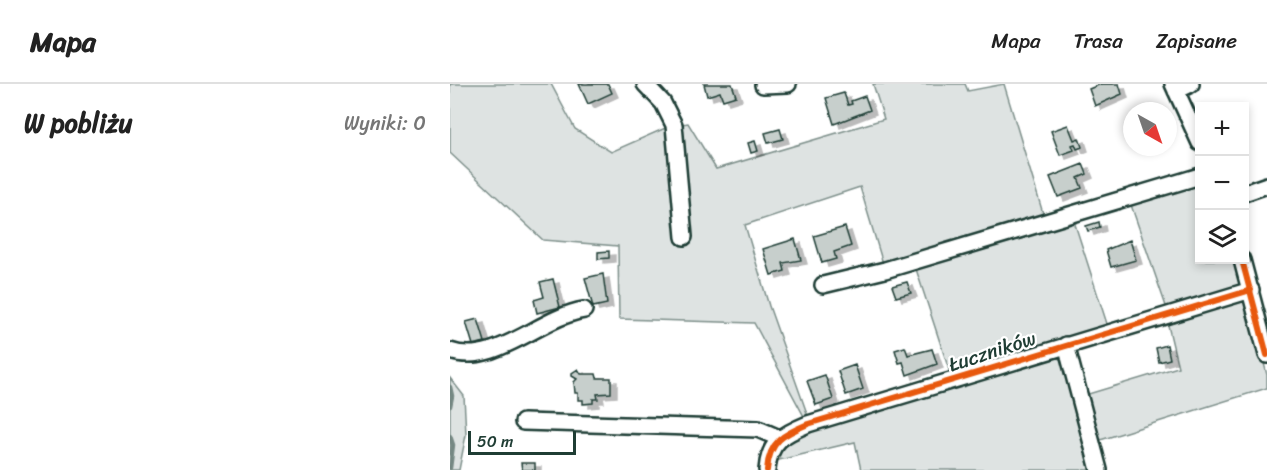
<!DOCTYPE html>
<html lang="pl">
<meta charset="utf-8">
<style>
:root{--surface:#fff;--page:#f6f6f6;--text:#222;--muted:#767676;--line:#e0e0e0}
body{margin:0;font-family:Sriracha,sans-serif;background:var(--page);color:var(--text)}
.controls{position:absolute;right:18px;top:18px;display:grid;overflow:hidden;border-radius:0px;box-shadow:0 3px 9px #0003}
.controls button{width:54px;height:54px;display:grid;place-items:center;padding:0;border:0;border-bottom:2px solid var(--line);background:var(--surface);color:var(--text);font:30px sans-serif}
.compass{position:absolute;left:673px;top:18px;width:54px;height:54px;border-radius:50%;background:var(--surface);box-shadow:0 3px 9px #0003;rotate:140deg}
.scale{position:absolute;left:18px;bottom:15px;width:108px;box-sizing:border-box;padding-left:6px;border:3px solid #1f3d34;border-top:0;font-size:16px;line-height:21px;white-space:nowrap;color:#1f3d34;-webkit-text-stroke:4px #fff;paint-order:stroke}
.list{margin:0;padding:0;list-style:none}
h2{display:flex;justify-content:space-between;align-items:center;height:78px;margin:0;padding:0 24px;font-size:26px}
h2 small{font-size:20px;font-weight:400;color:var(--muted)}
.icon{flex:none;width:33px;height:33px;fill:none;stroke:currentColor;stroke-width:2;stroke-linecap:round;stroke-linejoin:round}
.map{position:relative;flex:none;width:817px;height:386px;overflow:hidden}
header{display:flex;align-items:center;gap:36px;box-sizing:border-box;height:84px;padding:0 30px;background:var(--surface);border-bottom:2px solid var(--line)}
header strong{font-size:28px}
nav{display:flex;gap:33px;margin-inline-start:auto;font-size:21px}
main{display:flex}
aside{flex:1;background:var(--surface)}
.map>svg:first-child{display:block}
</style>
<header>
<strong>Mapa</strong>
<nav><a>Mapa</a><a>Trasa</a><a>Zapisane</a></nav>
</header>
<main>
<aside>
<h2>W pobliżu<small>Wyniki: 0</small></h2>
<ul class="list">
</ul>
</aside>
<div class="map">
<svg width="817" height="386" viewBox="0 0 817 386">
<defs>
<filter id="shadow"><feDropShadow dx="6" dy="4" stdDeviation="0" flood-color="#0004"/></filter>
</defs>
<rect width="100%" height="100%" fill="#fff"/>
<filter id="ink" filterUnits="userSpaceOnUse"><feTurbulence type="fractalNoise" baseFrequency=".0167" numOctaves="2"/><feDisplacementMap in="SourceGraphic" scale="12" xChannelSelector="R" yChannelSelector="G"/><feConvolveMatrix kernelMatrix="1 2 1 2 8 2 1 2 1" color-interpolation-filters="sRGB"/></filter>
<g filter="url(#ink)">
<path fill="#dee3e2" stroke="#7e908b" stroke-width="1.5" d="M 0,0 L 101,0 L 125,45 L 161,68 L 220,42 L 238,39 L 266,85 L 434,35 L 423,0 L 515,0 L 518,7 L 554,0 L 595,136 L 434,183 L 410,103 L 295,141 L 319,222 L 359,335 L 356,336 L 304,239 L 169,235 L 168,162 L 93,156 L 0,69 Z
M 749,97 L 750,176 L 783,176 L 793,203 L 718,228 L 680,118 Z
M 623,134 L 659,246 L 502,295 L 465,182 Z
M 793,213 L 798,215 L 817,291 L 817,304 L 647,357 L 635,311 L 728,283 L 717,237 Z
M 603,271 L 615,278 L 645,386 L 411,386 L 405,358 L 321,378 L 331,355 Z
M 0,294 L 14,312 L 16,351 L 9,386 L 0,386 Z"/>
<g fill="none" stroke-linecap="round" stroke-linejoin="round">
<path stroke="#758883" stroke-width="4.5" d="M 0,303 L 2,312 L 0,322
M 0,352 L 3,361 L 0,384"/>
</g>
<path fill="#c7cfcc" stroke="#1f3d34" stroke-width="1.5" filter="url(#shadow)" d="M 129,0 L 158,0 L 162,9 L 138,20 Z
M 254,0 L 282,0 L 286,12 L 273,16 L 270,8 L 257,12 Z
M 651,0 L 669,0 L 672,10 L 645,22 L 639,5 Z
M 394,9 L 398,21 L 402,20 L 401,17 L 415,12 L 420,26 L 384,40 L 376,14 Z
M 618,41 L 624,56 L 629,54 L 632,63 L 627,65 L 625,60 L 622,61 L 624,66 L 610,71 L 601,47 Z
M 330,45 L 333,55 L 318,59 L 315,49 Z
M 305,57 L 308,67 L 301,69 L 298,59 Z
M 633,80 L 637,90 L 628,94 L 632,104 L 608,113 L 600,93 Z
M 649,138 L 650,143 L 638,147 L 636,142 Z
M 395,143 L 401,162 L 384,168 L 386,175 L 372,179 L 364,152 Z
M 345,155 L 351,176 L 333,179 L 335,187 L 321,191 L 313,165 Z
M 680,156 L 686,176 L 661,183 L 656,166 Z
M 159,167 L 159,174 L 148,175 L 148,168 Z
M 153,190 L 157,220 L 143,223 L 135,194 Z
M 103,195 L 110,223 L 87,229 L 84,216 L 94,213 L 90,198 Z
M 457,198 L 461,209 L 446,213 L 442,202 Z
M 28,235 L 35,258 L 23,261 L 16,238 Z
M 717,261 L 720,275 L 709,278 L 706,264 Z
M 455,263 L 458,271 L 482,265 L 487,280 L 457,291 L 453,278 L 449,279 L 445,266 Z
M 405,281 L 413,305 L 396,311 L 388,287 Z
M 128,285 L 131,290 L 146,290 L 147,294 L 161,294 L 161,309 L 147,310 L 148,315 L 143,315 L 143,319 L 133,320 L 133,316 L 128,316 L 128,309 L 125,309 L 124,298 L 127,295 L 122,292 L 122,289 Z
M 375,291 L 383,315 L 366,321 L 357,297 Z
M 71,379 L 85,379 L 85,386 L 72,386 Z"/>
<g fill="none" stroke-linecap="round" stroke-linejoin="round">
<g stroke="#1f3d34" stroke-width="20">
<path id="minor" d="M 195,0 L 213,19 L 224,41 L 234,153
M 723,0 L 750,59
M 313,1 L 338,0
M 726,7 L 741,0
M 794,109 L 817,101
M 792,176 L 817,271
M 373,201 L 435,186 L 750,92
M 616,261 L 649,386
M 0,267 C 45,283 90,233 134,226
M 73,338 L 308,345 L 329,354
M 317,386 C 319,357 334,350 358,340 L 801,206"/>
</g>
<use href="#minor" stroke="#fff" stroke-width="15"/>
<g stroke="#fff" stroke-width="10">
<path id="cycleway" d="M 792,176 L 817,271
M 317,386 C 319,357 334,350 358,340 L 801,206"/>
</g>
<use href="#cycleway" stroke="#e8590c" stroke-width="6"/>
</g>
</g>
<g text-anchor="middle" stroke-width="4.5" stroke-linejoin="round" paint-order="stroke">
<g font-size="20" fill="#1f3d34" stroke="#fff">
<text transform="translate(542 267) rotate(-18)" y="7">Łuczników</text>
</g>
</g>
</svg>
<div class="controls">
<button>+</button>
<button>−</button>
<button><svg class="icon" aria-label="layers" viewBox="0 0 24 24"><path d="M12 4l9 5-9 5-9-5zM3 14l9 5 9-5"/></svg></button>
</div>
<svg class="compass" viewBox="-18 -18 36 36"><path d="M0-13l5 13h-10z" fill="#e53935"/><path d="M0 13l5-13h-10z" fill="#767676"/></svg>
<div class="scale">50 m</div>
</div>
</main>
